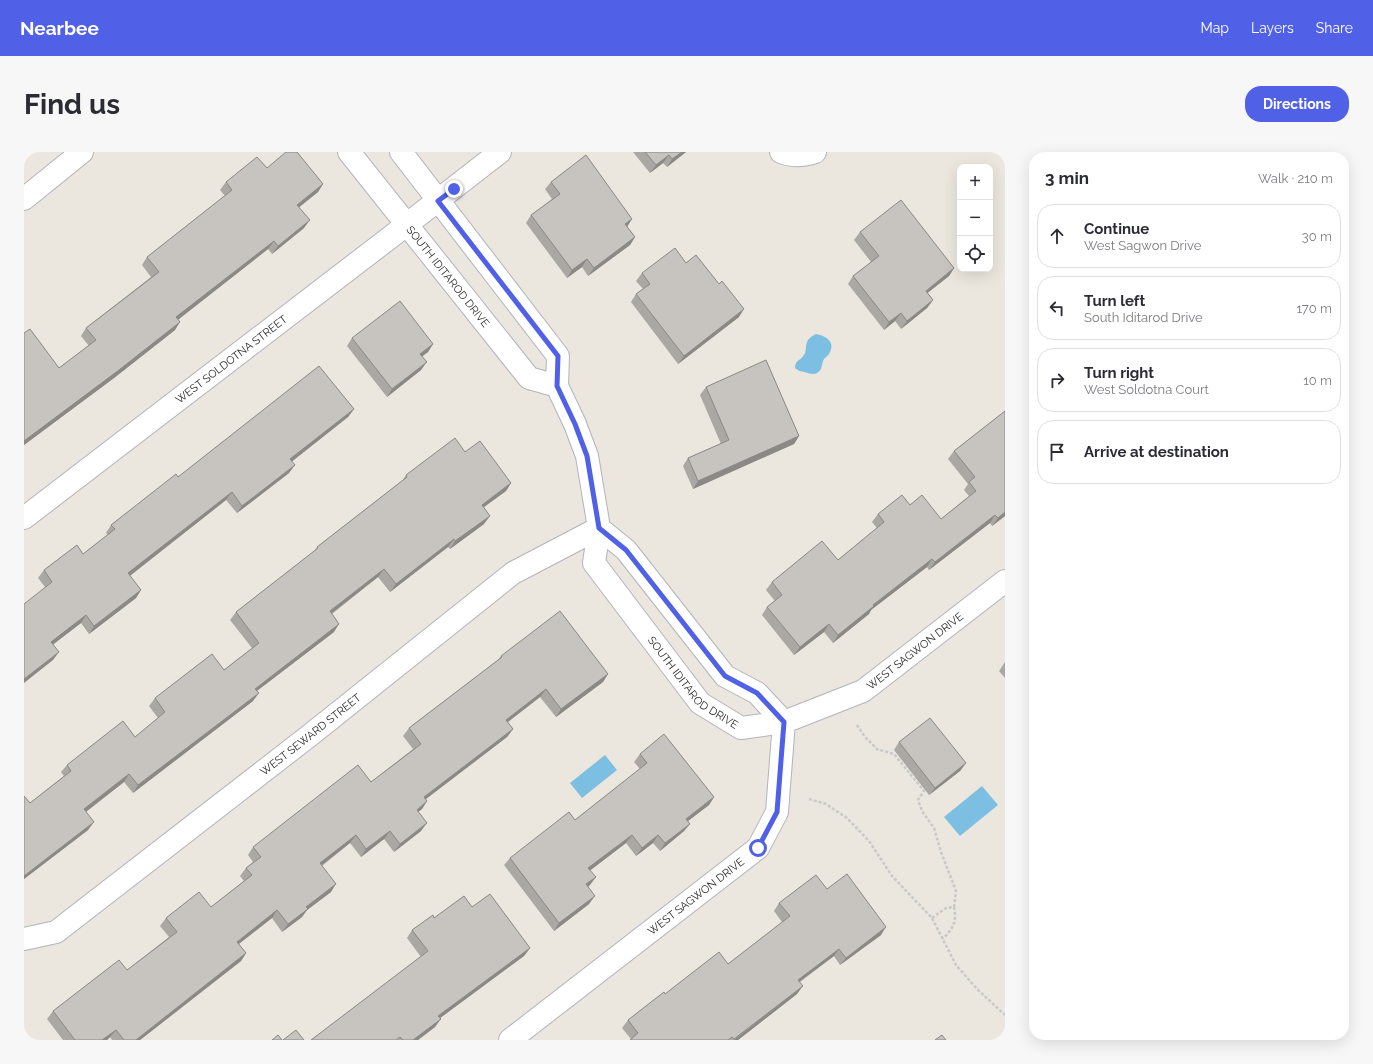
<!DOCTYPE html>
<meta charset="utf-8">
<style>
:root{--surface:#fff;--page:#f7f7f7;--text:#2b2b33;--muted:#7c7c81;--line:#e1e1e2;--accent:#5061e7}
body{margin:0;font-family:Raleway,sans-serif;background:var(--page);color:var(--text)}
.controls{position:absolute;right:12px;top:12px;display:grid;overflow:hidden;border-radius:8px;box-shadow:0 4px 16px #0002}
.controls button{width:36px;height:36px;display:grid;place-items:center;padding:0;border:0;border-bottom:1px solid var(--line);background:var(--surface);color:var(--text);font:20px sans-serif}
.stop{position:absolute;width:12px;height:12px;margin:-9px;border:3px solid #5061e7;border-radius:50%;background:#fff}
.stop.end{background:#5061e7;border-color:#fff;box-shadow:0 1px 4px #0008}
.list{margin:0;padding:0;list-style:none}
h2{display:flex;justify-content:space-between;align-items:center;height:52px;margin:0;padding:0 16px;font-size:17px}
h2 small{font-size:13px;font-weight:400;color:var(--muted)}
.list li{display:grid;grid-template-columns:26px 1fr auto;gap:12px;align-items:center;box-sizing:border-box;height:64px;margin:0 8px 8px;padding:0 8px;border:1px solid var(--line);border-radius:16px}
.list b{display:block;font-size:15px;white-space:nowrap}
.list p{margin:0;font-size:13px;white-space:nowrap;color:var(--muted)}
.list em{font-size:13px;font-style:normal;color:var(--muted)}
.icon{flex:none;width:22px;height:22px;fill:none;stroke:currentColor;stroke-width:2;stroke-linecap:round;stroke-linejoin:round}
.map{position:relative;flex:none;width:981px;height:888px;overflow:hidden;border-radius:16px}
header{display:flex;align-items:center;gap:24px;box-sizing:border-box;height:56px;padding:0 20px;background:var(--accent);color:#fff}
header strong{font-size:19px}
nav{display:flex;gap:22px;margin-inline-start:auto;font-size:14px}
.intro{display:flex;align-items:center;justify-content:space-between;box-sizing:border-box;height:96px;padding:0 24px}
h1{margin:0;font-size:28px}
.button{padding:10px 18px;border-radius:16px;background:var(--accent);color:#fff;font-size:14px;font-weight:700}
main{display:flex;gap:24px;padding:0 24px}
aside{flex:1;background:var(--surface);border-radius:16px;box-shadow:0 4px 16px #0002}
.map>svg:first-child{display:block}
</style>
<header>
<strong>Nearbee</strong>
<nav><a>Map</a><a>Layers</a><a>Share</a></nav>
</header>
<div class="intro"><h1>Find us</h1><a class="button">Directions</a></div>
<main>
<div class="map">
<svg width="981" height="888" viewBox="0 0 981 888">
<rect width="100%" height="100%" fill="#ebe7de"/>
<path fill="#7dbfe2" d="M 792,182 C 802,184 811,189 806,200 C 805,203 802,205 800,207 C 797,212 799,218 793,221 C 787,224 781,219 775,219 L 771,216 C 771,208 776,209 780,203 C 783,198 781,193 784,188 C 786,185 790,183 792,182 Z
M 581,603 L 593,618 L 558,646 L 546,631 Z
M 958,634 L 974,653 L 936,684 L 920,665 Z"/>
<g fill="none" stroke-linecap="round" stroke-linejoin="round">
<g stroke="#b2b3bd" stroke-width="24">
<g id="minor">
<path id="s1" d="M 325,0 L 505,226 L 533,234 L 534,204 L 377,0"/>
<path d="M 757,0 C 769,5 779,4 791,0"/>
<path id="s2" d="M 533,234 L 551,272 L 563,304 L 575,376 L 570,411 L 676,551 L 717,576 L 760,570 L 733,541 L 701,524 L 602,398 L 575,376"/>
<path id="s3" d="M 0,366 L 368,84 L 476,0"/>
<path id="s4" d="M 0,787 L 32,780 L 285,584 L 489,421 L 575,376"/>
<path id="s5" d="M 486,888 L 734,696 L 753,660 L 760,570 L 839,539 L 981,429"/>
</g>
</g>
<g stroke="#b2b3bd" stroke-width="24">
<path id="tertiary" d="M 0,47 L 58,0"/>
</g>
<path stroke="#c8c8c8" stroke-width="2.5" stroke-dasharray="3 2" stroke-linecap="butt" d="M 833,573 L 841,585 L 853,597 L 870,602 L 900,639 L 894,648 L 898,659 L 910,676 L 917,700 L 932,739 L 930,755
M 785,647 L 802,652 L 823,666 L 845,689 L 868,724 L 908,766 L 932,813 L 953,837 L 981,863
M 908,766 L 922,756 L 930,755 C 933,771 929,776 919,787"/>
<use href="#minor" stroke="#fff" stroke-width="22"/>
<use href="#tertiary" stroke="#fff" stroke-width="22"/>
</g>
<path fill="#aba8a3" d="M 609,0 L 662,0 L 643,15 L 639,11 L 626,21 Z
M 243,16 L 299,32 L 294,40 L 275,55 L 280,76 L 248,102 L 244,97 L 154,168 L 151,178 L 90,226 L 0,293 L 0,181 L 35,216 L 65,194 L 57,184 L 62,176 L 127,125 L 118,113 L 123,105 L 201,44 L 196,38 L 202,30 Z
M 527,30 L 608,67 L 603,74 L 611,85 L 606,93 L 564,124 L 558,115 L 543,126 L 502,71 L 507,63 L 528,47 L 521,37 Z
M 836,80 L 930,116 L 925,124 L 903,141 L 909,148 L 903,156 L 877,177 L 871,169 L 860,178 L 824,132 L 829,124 L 847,110 L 830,88 Z
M 662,111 L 715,165 L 654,212 L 607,150 L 612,142 L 619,137 L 612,129 L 618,121 Z
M 328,186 L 409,192 L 404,200 L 398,204 L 397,218 L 363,245 L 323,194 Z
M 682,235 L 775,284 L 770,292 L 669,337 L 659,314 L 664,306 L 697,292 L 676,243 Z
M 330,257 L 324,265 L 268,309 L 265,321 L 213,361 L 202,348 L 106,424 L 117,438 L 112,446 L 65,482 L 57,471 L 29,492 L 29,508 L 21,435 L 14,426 L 20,418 L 59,402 L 84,383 L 82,381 L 87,373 L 154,325 Z
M 981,259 L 981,364 L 968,374 L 966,371 L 905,418 L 903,415 L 847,458 L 845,462 L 809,491 L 800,480 L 770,503 L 738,463 L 743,455 L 751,449 L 742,438 L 748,430 L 814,408 L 853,376 L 848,370 L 854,362 L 886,353 L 917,367 L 945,344 L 940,338 L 944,332 L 924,307 L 930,299 Z
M 441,300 L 487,331 L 482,339 L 459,355 L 460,372 L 426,397 L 424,395 L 366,440 L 354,425 L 308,462 L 310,480 L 233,539 L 229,549 L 109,641 L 100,630 L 62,660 L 64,678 L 0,727 L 0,644 L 6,651 L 40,624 L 37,620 L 43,613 L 111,585 L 134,566 L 125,554 L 131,546 L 200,518 L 228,496 L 206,468 L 212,460 L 290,400 L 293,395 L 378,329 L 382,323 Z
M 477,504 L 584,522 L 579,530 L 532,565 L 516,545 L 484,570 L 489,577 L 483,585 L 402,647 L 403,649 L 398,657 L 394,660 L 397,679 L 370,700 L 360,687 L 337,705 L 326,691 L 298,714 L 307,740 L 283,758 L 278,765 L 258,780 L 248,766 L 215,792 L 222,801 L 217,809 L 116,888 L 88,888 L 86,885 L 83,888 L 39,888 L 23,867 L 29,859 L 103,818 L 145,785 L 136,774 L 142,766 L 187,755 L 220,729 L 216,724 L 222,716 L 229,710 L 224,703 L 229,695 L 347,630 L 389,597 L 379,584 L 385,576 L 473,509 Z
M 981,510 L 981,526 L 975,519 Z
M 875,590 L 942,611 L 936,619 L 905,643 L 870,598 Z
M 616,602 L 690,645 L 685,653 L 664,669 L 666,672 L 660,679 L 636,699 L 629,691 L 612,704 L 602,691 L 566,718 L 566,733 L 564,735 L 565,752 L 530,779 L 480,713 L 486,706 L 551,668 L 616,617 L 610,610 Z
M 803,737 L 857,783 L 816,813 L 810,804 L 776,830 L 773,842 L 714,888 L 606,888 L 607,887 L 598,876 L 604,868 L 641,842 L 704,812 L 758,770 L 750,759 L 755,751 Z
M 448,755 L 506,796 L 500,804 L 416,866 L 411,875 L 394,888 L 287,888 L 397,805 L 383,786 L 388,778 L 410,766 Z"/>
<path fill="#8b8885" d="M 658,0 L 662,0 L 643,15 L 648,7 Z
M 645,3 L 639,11 L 626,21 L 632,13 Z
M 299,32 L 294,40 L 268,61 L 273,53 Z
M 608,67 L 603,75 L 601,72 Z
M 286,68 L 280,76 L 248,102 L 254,94 Z
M 611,85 L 606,93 L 564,124 L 570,116 Z
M 250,89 L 244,97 L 147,173 L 152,165 Z
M 563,107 L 558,115 L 543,126 L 548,118 Z
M 930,116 L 925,124 L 896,147 L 902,139 Z
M 909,148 L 903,156 L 877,177 L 883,169 Z
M 720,157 L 715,165 L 654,212 L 660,204 Z
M 877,161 L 871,169 L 860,178 L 865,170 Z
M 156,170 L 151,178 L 90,226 L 0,293 L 0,289 Z
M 409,192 L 404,200 L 391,210 L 396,202 Z
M 403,210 L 397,218 L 363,245 L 368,237 Z
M 330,257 L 324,265 L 261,315 L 266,307 Z
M 775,284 L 770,292 L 669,337 L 674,329 Z
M 271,313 L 265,321 L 213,361 L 218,354 Z
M 487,331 L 482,339 L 452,361 L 458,353 Z
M 208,340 L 202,348 L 99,429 L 104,421 Z
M 981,360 L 981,364 L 968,374 L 974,366 Z
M 971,363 L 966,371 L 905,418 L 911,410 Z
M 466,364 L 460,372 L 426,397 L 431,389 Z
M 430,387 L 424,395 L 366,440 L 372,432 Z
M 908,407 L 903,415 L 847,458 L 845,462 L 809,491 L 814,483 L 849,453 Z
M 360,417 L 354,425 L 300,467 L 306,459 Z
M 117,438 L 112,446 L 65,482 L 70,474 Z
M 62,463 L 57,471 L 22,498 L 27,490 Z
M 315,472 L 310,480 L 226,544 L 231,537 Z
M 805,472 L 800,480 L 770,503 L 776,495 Z
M 35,500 L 29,508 L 0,531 L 0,527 Z
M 584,522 L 579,530 L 532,565 L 537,557 Z
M 522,537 L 516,545 L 476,576 L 482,568 Z
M 235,541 L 229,549 L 109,641 L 114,633 Z
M 489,577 L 483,585 L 394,653 L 400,645 Z
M 942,611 L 936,619 L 905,643 L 911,636 Z
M 105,622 L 100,630 L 55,665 L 60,657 Z
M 690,645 L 685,653 L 656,675 L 662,667 Z
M 403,649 L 398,657 L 387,665 L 393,658 Z
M 70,670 L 64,678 L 0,727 L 0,724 Z
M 403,671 L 397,679 L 370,700 L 376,692 Z
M 666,672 L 660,679 L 636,699 L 641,691 Z
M 366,679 L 360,687 L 337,705 L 342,697 Z
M 332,683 L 326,691 L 290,719 L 296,711 Z
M 608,683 L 602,691 L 559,724 L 564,716 Z
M 634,683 L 629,691 L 612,704 L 618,696 Z
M 572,725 L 566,733 L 556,740 L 562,732 Z
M 312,732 L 307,740 L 283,758 L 278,765 L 258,780 L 264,772 L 282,755 Z
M 571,744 L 565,752 L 530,779 L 535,771 Z
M 253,758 L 248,766 L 208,797 L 213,790 Z
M 862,775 L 857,783 L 816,813 L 822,806 Z
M 506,796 L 500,804 L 408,872 L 414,864 Z
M 815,797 L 810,804 L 768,835 L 774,828 Z
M 222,801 L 217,809 L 116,888 L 112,888 Z
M 779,834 L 773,842 L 714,888 L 710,888 Z
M 417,867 L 411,875 L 394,888 L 389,888 Z
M 92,878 L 86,885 L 83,888 L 78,888 Z"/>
<path fill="#c7c3be" stroke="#8b8885" d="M 262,0 L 273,0 L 299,32 L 273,53 L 286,68 L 254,94 L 250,89 L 152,165 L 156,170 L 95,218 L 0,289 L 0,181 L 6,177 L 35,216 L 72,188 L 62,176 L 135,120 L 123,105 L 208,38 L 202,30 L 233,5 L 243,16 Z
M 621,0 L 658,0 L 648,7 L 645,3 L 632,13 Z
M 562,3 L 608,67 L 601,72 L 611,85 L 570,116 L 563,107 L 548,118 L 507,63 L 536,42 L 527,30 Z
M 877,48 L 930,116 L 902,139 L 909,148 L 883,169 L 877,161 L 865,170 L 829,124 L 855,104 L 836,80 Z
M 651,96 L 662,111 L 672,103 L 695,132 L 698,129 L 720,157 L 660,204 L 612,142 L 626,132 L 618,121 Z
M 376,149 L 409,192 L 396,202 L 403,210 L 368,237 L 328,186 Z
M 742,208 L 775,284 L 674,329 L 664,306 L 705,288 L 682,235 Z
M 295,214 L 330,257 L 266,307 L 271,313 L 218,354 L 208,340 L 104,421 L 117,438 L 70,474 L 62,463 L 27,490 L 35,500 L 0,527 L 0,452 L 28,430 L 20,418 L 53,393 L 59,402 L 91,377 L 87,373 L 152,322 L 154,325 Z
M 981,259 L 981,360 L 974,366 L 971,363 L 911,410 L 908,407 L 849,453 L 850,454 L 814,483 L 805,472 L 776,495 L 743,455 L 758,443 L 748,430 L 798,389 L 814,408 L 860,370 L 854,362 L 878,343 L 886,353 L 898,343 L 917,367 L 952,339 L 945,330 L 951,325 L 930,299 Z
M 431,286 L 441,300 L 456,289 L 487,331 L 458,353 L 466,364 L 431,389 L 430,387 L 372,432 L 360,417 L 306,459 L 315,472 L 231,537 L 235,541 L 114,633 L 105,622 L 60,657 L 70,670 L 0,724 L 0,644 L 6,651 L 47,619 L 43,613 L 99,569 L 111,585 L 141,560 L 131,546 L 188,502 L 200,518 L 235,491 L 212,460 L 294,396 L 293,395 L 383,325 L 382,323 Z
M 536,459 L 584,522 L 537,557 L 522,537 L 482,568 L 489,577 L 400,645 L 403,649 L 393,658 L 403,671 L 376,692 L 366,679 L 342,697 L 332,683 L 296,711 L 312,732 L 282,755 L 284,757 L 264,772 L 253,758 L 213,790 L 222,801 L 112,888 L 100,888 L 92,878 L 78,888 L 51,888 L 29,859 L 95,808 L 103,818 L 153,780 L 142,766 L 175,740 L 187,755 L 228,723 L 222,716 L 237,705 L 229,695 L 334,613 L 347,630 L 397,592 L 385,576 L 478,505 L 477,504 Z
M 906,566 L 942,611 L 911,636 L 875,590 Z
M 640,582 L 690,645 L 662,667 L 666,672 L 641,691 L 634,683 L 618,696 L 608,683 L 564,716 L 572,725 L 562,732 L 571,744 L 535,771 L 486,706 L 545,660 L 551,668 L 623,611 L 616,602 Z
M 823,722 L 862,775 L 822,806 L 815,797 L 774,828 L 779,834 L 710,887 L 708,885 L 704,888 L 606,888 L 614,881 L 604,868 L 640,840 L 641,842 L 695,800 L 704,812 L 766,764 L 755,751 L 792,723 L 803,737 Z
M 466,742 L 506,796 L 414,864 L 417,867 L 389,888 L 379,888 L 376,885 L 372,888 L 287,888 L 404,799 L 388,778 L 409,763 L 410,766 L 440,744 L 448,755 Z
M 272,878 L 280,888 L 259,888 Z
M 254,883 L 258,888 L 248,888 Z
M 918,883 L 922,888 L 911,888 Z"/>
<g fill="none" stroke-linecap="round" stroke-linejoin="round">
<path stroke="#5061e7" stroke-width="5" d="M 430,37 L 414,49 L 534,204 L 533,234 L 551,272 L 563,304 L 575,376 L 602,398 L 701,524 L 733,541 L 760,570 L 753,660 L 734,696"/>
</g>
<g text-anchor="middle" stroke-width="3" stroke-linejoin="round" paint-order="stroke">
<g font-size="11" fill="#2b2b2b" stroke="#fff">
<text dy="4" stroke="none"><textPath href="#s1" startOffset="159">SOUTH IDITAROD DRIVE</textPath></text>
<text dy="4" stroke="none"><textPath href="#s3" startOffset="261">WEST SOLDOTNA STREET</textPath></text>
<text dy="4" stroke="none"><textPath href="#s5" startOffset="595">WEST SAGWON DRIVE</textPath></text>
<text dy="4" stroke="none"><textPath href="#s2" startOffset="341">SOUTH IDITAROD DRIVE</textPath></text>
<text dy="4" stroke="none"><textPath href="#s4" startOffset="355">WEST SEWARD STREET</textPath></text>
<text dy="4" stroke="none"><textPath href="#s5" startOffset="235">WEST SAGWON DRIVE</textPath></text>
</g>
</g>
</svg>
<div class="controls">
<button>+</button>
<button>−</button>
<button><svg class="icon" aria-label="locate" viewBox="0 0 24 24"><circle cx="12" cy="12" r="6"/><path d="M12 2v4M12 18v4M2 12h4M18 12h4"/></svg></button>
</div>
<div class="stop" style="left:734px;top:696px"></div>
<div class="stop end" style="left:430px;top:37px"></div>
</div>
<aside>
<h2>3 min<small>Walk · 210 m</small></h2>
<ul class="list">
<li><svg class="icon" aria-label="ahead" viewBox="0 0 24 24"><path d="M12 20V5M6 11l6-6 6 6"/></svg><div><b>Continue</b><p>West Sagwon Drive</p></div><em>30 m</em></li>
<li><svg class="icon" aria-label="left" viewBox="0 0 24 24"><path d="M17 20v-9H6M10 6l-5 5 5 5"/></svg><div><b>Turn left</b><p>South Iditarod Drive</p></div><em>170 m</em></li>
<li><svg class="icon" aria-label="right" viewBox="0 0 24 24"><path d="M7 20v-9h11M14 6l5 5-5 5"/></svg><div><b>Turn right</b><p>West Soldotna Court</p></div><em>10 m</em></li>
<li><svg class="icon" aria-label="arrive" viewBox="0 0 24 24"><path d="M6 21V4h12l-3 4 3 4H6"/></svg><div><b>Arrive at destination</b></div></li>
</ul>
</aside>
</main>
